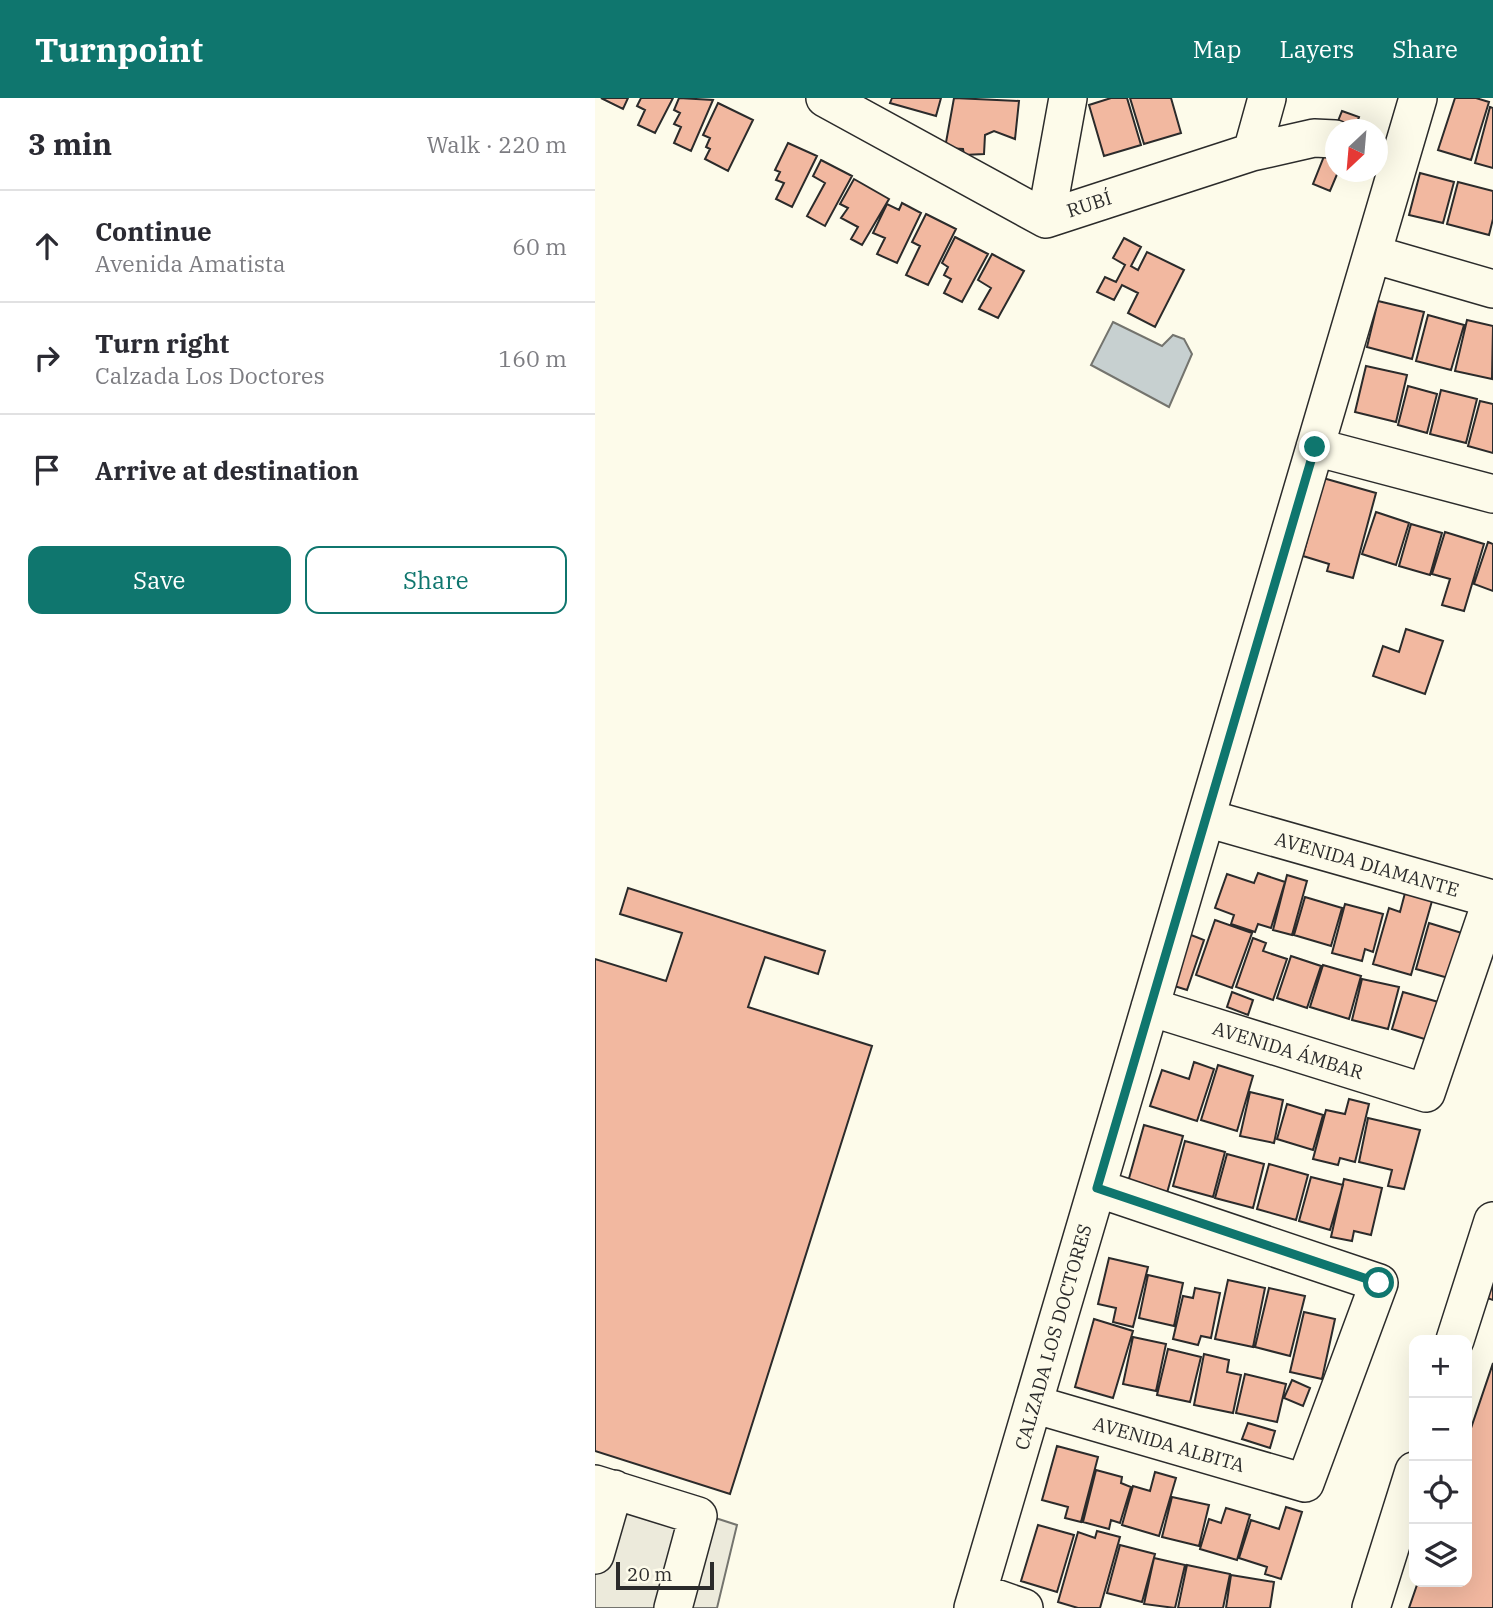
<!DOCTYPE html>
<meta charset="utf-8">
<style>
:root{--surface:#fff;--page:#f7f7f7;--text:#2b2b33;--muted:#7c7c81;--line:#e1e1e2;--accent:#0f766e}
body{margin:0;font-family:"IBM Plex Serif",serif;background:var(--page);color:var(--text)}
.controls{position:absolute;right:21px;bottom:21px;display:grid;overflow:hidden;border-radius:14px;box-shadow:0 7px 28px #0002}
.controls button{width:63px;height:63px;display:grid;place-items:center;padding:0;border:0;border-bottom:2px solid var(--line);background:var(--surface);color:var(--text);font:35px sans-serif}
.compass{position:absolute;left:730px;top:21px;width:63px;height:63px;border-radius:50%;background:var(--surface);box-shadow:0 7px 28px #0002;rotate:206deg}
.scale{position:absolute;left:21px;bottom:18px;width:98px;box-sizing:border-box;padding-left:7px;border:4px solid #2b2b2b;border-top:0;font-size:19px;line-height:24px;white-space:nowrap;color:#2b2b2b;-webkit-text-stroke:5px #fdfbea;paint-order:stroke}
.stop{position:absolute;width:21px;height:21px;margin:-16px;border:5px solid #0f766e;border-radius:50%;background:#fff}
.stop.end{background:#0f766e;border-color:#fff;box-shadow:0 2px 7px #0008}
.list{margin:0;padding:0;list-style:none}
h2{display:flex;justify-content:space-between;align-items:center;height:91px;margin:0;padding:0 28px;font-size:30px}
h2 small{font-size:23px;font-weight:400;color:var(--muted)}
.list li{display:grid;grid-template-columns:46px 1fr auto;gap:21px;align-items:center;box-sizing:border-box;height:112px;padding:0 28px;border-top:2px solid var(--line)}
.list b{display:block;font-size:26px;white-space:nowrap}
.list p{margin:0;font-size:23px;white-space:nowrap;color:var(--muted)}
.list em{font-size:23px;font-style:normal;color:var(--muted)}
.actions{display:flex;gap:14px;padding:21px 28px}
.actions a{flex:1;padding:16px 0;border:2px solid var(--accent);border-radius:14px;text-align:center;font-size:24px;color:var(--accent)}
.actions .main{background:var(--accent);color:#fff}
.icon{flex:none;width:38px;height:38px;fill:none;stroke:currentColor;stroke-width:2;stroke-linecap:round;stroke-linejoin:round}
.map{position:relative;flex:none;width:898px;height:1510px;overflow:hidden}
header{display:flex;align-items:center;gap:42px;box-sizing:border-box;height:98px;padding:0 35px;background:var(--accent);color:#fff}
header strong{font-size:33px}
nav{display:flex;gap:38px;margin-inline-start:auto;font-size:24px}
main{display:flex}
aside{flex:1;background:var(--surface)}
.map>svg:first-child{display:block}
</style>
<header>
<strong>Turnpoint</strong>
<nav><a>Map</a><a>Layers</a><a>Share</a></nav>
</header>
<main>
<aside>
<h2>3 min<small>Walk · 220 m</small></h2>
<ul class="list">
<li><svg class="icon" aria-label="ahead" viewBox="0 0 24 24"><path d="M12 20V5M6 11l6-6 6 6"/></svg><div><b>Continue</b><p>Avenida Amatista</p></div><em>60 m</em></li>
<li><svg class="icon" aria-label="right" viewBox="0 0 24 24"><path d="M7 20v-9h11M14 6l5 5-5 5"/></svg><div><b>Turn right</b><p>Calzada Los Doctores</p></div><em>160 m</em></li>
<li><svg class="icon" aria-label="arrive" viewBox="0 0 24 24"><path d="M6 21V4h12l-3 4 3 4H6"/></svg><div><b>Arrive at destination</b></div></li>
</ul>
<div class="actions"><a class="main">Save</a><a>Share</a></div>
</aside>
<div class="map">
<svg width="898" height="1510" viewBox="0 0 898 1510">
<rect width="100%" height="100%" fill="#fdfbea"/>
<path fill="#eceadb" stroke="#74746e" stroke-width="2" d="M 0,1381 L 142,1427 L 122,1510 L 0,1510 Z"/>
<path fill="#c7d0d0" stroke="#74746e" stroke-width="2" d="M 518,224 L 567,248 L 578,237 L 589,241 L 597,256 L 574,309 L 496,267 Z"/>
<path fill="#f2b8a0" stroke="#2b2b2b" stroke-width="2" d="M 6,0 L 33,0 L 28,11 Z
M 46,0 L 78,0 L 60,35 L 43,27 L 50,12 L 42,8 Z
M 84,0 L 118,2 L 96,53 L 79,45 L 86,29 L 79,26 L 85,15 L 79,12 Z
M 297,0 L 346,0 L 341,18 L 295,5 Z
M 359,0 L 424,3 L 420,41 L 399,33 L 390,37 L 389,56 L 369,57 L 368,51 L 350,50 Z
M 516,0 L 532,0 L 546,47 L 509,58 L 494,7 Z
M 535,0 L 576,0 L 586,35 L 549,46 Z
M 860,0 L 881,0 L 894,4 L 876,62 L 843,52 Z
M 123,5 L 158,22 L 133,73 L 110,61 L 115,51 L 111,49 L 115,40 L 108,37 Z
M 895,9 L 898,10 L 898,70 L 880,65 Z
M 747,13 L 764,19 L 759,32 L 740,32 L 743,74 L 735,93 L 718,86 Z
M 193,45 L 222,58 L 197,109 L 181,101 L 189,85 L 181,82 L 185,74 L 180,72 Z
M 226,62 L 257,78 L 230,128 L 212,118 L 230,85 L 218,78 Z
M 825,75 L 859,84 L 848,125 L 814,117 Z
M 259,81 L 294,101 L 267,147 L 256,141 L 263,129 L 246,120 L 253,110 L 245,106 Z
M 863,84 L 898,93 L 898,121 L 894,137 L 852,126 Z
M 307,105 L 326,115 L 302,165 L 282,156 L 290,140 L 278,135 L 292,106 L 304,112 Z
M 331,116 L 361,131 L 333,187 L 311,177 L 325,148 L 317,144 Z
M 360,139 L 393,156 L 367,204 L 349,195 L 356,181 L 349,177 L 353,169 L 347,165 Z
M 529,140 L 546,149 L 536,168 L 543,172 L 552,154 L 589,172 L 560,229 L 533,215 L 543,195 L 527,187 L 519,202 L 502,194 L 510,179 L 521,184 L 530,167 L 518,160 Z
M 397,156 L 429,173 L 403,220 L 384,211 L 396,190 L 383,182 Z
M 783,203 L 829,214 L 817,261 L 772,249 Z
M 833,217 L 869,227 L 856,272 L 821,263 Z
M 872,222 L 898,228 L 897,281 L 860,273 Z
M 771,268 L 812,277 L 801,324 L 760,314 Z
M 813,288 L 842,296 L 832,335 L 803,327 Z
M 846,292 L 882,301 L 871,345 L 835,336 Z
M 885,303 L 898,306 L 898,355 L 873,348 Z
M 728,380 L 781,395 L 758,480 L 732,473 L 734,466 L 708,458 Z
M 781,414 L 814,425 L 801,467 L 767,456 Z
M 816,426 L 847,435 L 835,477 L 804,468 Z
M 850,434 L 889,446 L 869,513 L 847,507 L 855,481 L 837,476 Z
M 893,444 L 898,446 L 898,493 L 879,486 Z
M 811,531 L 848,543 L 830,596 L 778,578 L 788,548 L 804,554 Z
M 663,775 L 690,784 L 676,830 L 663,826 L 660,834 L 636,826 L 639,817 L 620,810 L 632,776 L 659,785 Z
M 692,777 L 712,783 L 697,837 L 678,832 Z
M 33,790 L 230,853 L 223,876 L 170,859 L 153,909 L 277,948 L 135,1396 L 0,1353 L 0,861 L 71,883 L 87,835 L 25,816 Z
M 810,795 L 837,803 L 816,877 L 778,866 L 794,810 L 805,814 Z
M 710,799 L 747,810 L 736,848 L 699,837 Z
M 750,806 L 788,816 L 778,854 L 770,851 L 767,863 L 737,855 Z
M 620,822 L 657,835 L 637,890 L 601,877 Z
M 834,825 L 870,836 L 857,881 L 821,871 Z
M 591,835 L 609,842 L 592,892 L 573,886 Z
M 658,840 L 671,845 L 668,853 L 692,861 L 678,902 L 641,889 Z
M 696,858 L 726,868 L 712,910 L 682,900 Z
M 728,867 L 766,878 L 754,921 L 715,909 Z
M 767,881 L 804,889 L 793,931 L 757,922 Z
M 637,894 L 658,902 L 653,917 L 632,909 Z
M 808,894 L 847,905 L 836,943 L 797,931 Z
M 599,964 L 619,971 L 602,1023 L 555,1008 L 567,972 L 594,981 Z
M 623,967 L 658,978 L 642,1033 L 606,1022 Z
M 655,994 L 688,1002 L 679,1045 L 645,1038 Z
M 754,1001 L 774,1006 L 760,1064 L 745,1060 L 743,1067 L 718,1061 L 731,1012 L 750,1016 Z
M 692,1006 L 728,1017 L 718,1052 L 682,1041 Z
M 773,1020 L 825,1032 L 809,1091 L 793,1088 L 797,1072 L 764,1064 Z
M 549,1027 L 588,1038 L 570,1102 L 531,1091 Z
M 590,1043 L 630,1054 L 618,1099 L 578,1088 Z
M 632,1056 L 669,1066 L 658,1110 L 620,1100 Z
M 674,1066 L 713,1077 L 701,1122 L 662,1111 Z
M 716,1079 L 748,1087 L 735,1132 L 704,1123 Z
M 749,1081 L 787,1090 L 776,1137 L 759,1133 L 757,1143 L 736,1139 Z
M 514,1160 L 553,1169 L 538,1229 L 518,1224 L 521,1210 L 503,1206 Z
M 898,1175 L 898,1202 L 889,1199 Z
M 553,1177 L 588,1185 L 579,1228 L 544,1220 Z
M 633,1182 L 670,1190 L 658,1249 L 620,1241 Z
M 600,1190 L 625,1195 L 616,1240 L 606,1238 L 603,1247 L 578,1241 L 588,1198 L 598,1200 Z
M 674,1190 L 710,1198 L 695,1258 L 660,1249 Z
M 709,1214 L 740,1221 L 727,1281 L 695,1274 Z
M 499,1221 L 538,1233 L 518,1300 L 480,1289 Z
M 538,1239 L 571,1246 L 561,1293 L 528,1286 Z
M 573,1251 L 606,1259 L 595,1304 L 562,1297 Z
M 609,1256 L 634,1262 L 632,1274 L 646,1277 L 638,1315 L 599,1307 Z
M 898,1265 L 898,1510 L 814,1510 L 823,1484 L 872,1484 L 872,1342 Z
M 650,1276 L 691,1286 L 682,1324 L 641,1315 Z
M 697,1282 L 715,1290 L 708,1308 L 689,1300 Z
M 653,1325 L 680,1333 L 675,1350 L 647,1341 Z
M 462,1348 L 503,1359 L 486,1424 L 470,1420 L 473,1409 L 447,1402 Z
M 501,1372 L 527,1379 L 526,1385 L 536,1389 L 525,1425 L 516,1422 L 514,1431 L 488,1424 Z
M 560,1374 L 581,1380 L 564,1438 L 527,1427 L 538,1388 L 555,1393 Z
M 577,1399 L 614,1407 L 604,1448 L 567,1439 Z
M 691,1409 L 707,1414 L 686,1481 L 670,1476 L 672,1469 L 644,1460 L 656,1422 L 684,1431 Z
M 631,1410 L 655,1417 L 642,1462 L 605,1451 L 614,1421 L 626,1425 Z
M 443,1427 L 479,1437 L 462,1494 L 426,1483 Z
M 502,1433 L 525,1439 L 505,1510 L 483,1510 L 463,1504 L 483,1434 L 500,1440 Z
M 525,1447 L 560,1456 L 547,1504 L 512,1495 Z
M 559,1460 L 590,1467 L 580,1510 L 549,1506 Z
M 592,1467 L 635,1476 L 628,1510 L 583,1510 Z
M 636,1477 L 679,1484 L 675,1510 L 631,1510 Z"/>
<g fill="none" stroke-linecap="round" stroke-linejoin="round">
<g stroke="#2b2b2b" stroke-width="40">
<path id="minor" d="M 230,0 L 451,121 L 657,54 L 719,40 L 740,41
M 657,54 L 672,0
M 451,121 L 473,0
M 777,156 L 898,191
M 720,349 L 898,396
M 555,909 L 831,995 L 897,801 L 611,720
M 860,1242 L 898,1123
M 438,1306 L 710,1385 L 784,1185 L 502,1090
M 0,1386 L 103,1418 L 78,1510
M 0,1457 L 19,1391
M 383,1494 L 429,1510
M 378,1510 L 823,0
M 776,1510 L 819,1373"/>
</g>
<use href="#minor" stroke="#fdfbea" stroke-width="37"/>
</g>
<g fill="none" stroke-linecap="round" stroke-linejoin="round">
<path stroke="#0f766e" stroke-width="9" d="M 720,349 L 502,1090 L 784,1185"/>
</g>
<g text-anchor="middle" stroke-width="5" stroke-linejoin="round" paint-order="stroke">
<g font-size="19" fill="#2b2b2b" stroke="#fdfbea">
<text transform="translate(494 106) rotate(-18)" y="7">RUBÍ</text>
<text transform="translate(772 766) rotate(16)" y="7">AVENIDA DIAMANTE</text>
<text transform="translate(693 952) rotate(17)" y="7">AVENIDA ÁMBAR</text>
<text transform="translate(458 1239) rotate(-74)" y="7">CALZADA LOS DOCTORES</text>
<text transform="translate(574 1346) rotate(16)" y="7">AVENIDA ALBITA</text>
</g>
</g>
</svg>
<div class="controls">
<button>+</button>
<button>−</button>
<button><svg class="icon" aria-label="locate" viewBox="0 0 24 24"><circle cx="12" cy="12" r="6"/><path d="M12 2v4M12 18v4M2 12h4M18 12h4"/></svg></button>
<button><svg class="icon" aria-label="layers" viewBox="0 0 24 24"><path d="M12 4l9 5-9 5-9-5zM3 14l9 5 9-5"/></svg></button>
</div>
<svg class="compass" viewBox="-18 -18 36 36"><path d="M0-13l5 13h-10z" fill="#e53935"/><path d="M0 13l5-13h-10z" fill="#7c7c81"/></svg>
<div class="scale">20 m</div>
<div class="stop" style="left:784px;top:1185px"></div>
<div class="stop end" style="left:720px;top:349px"></div>
</div>
</main>
